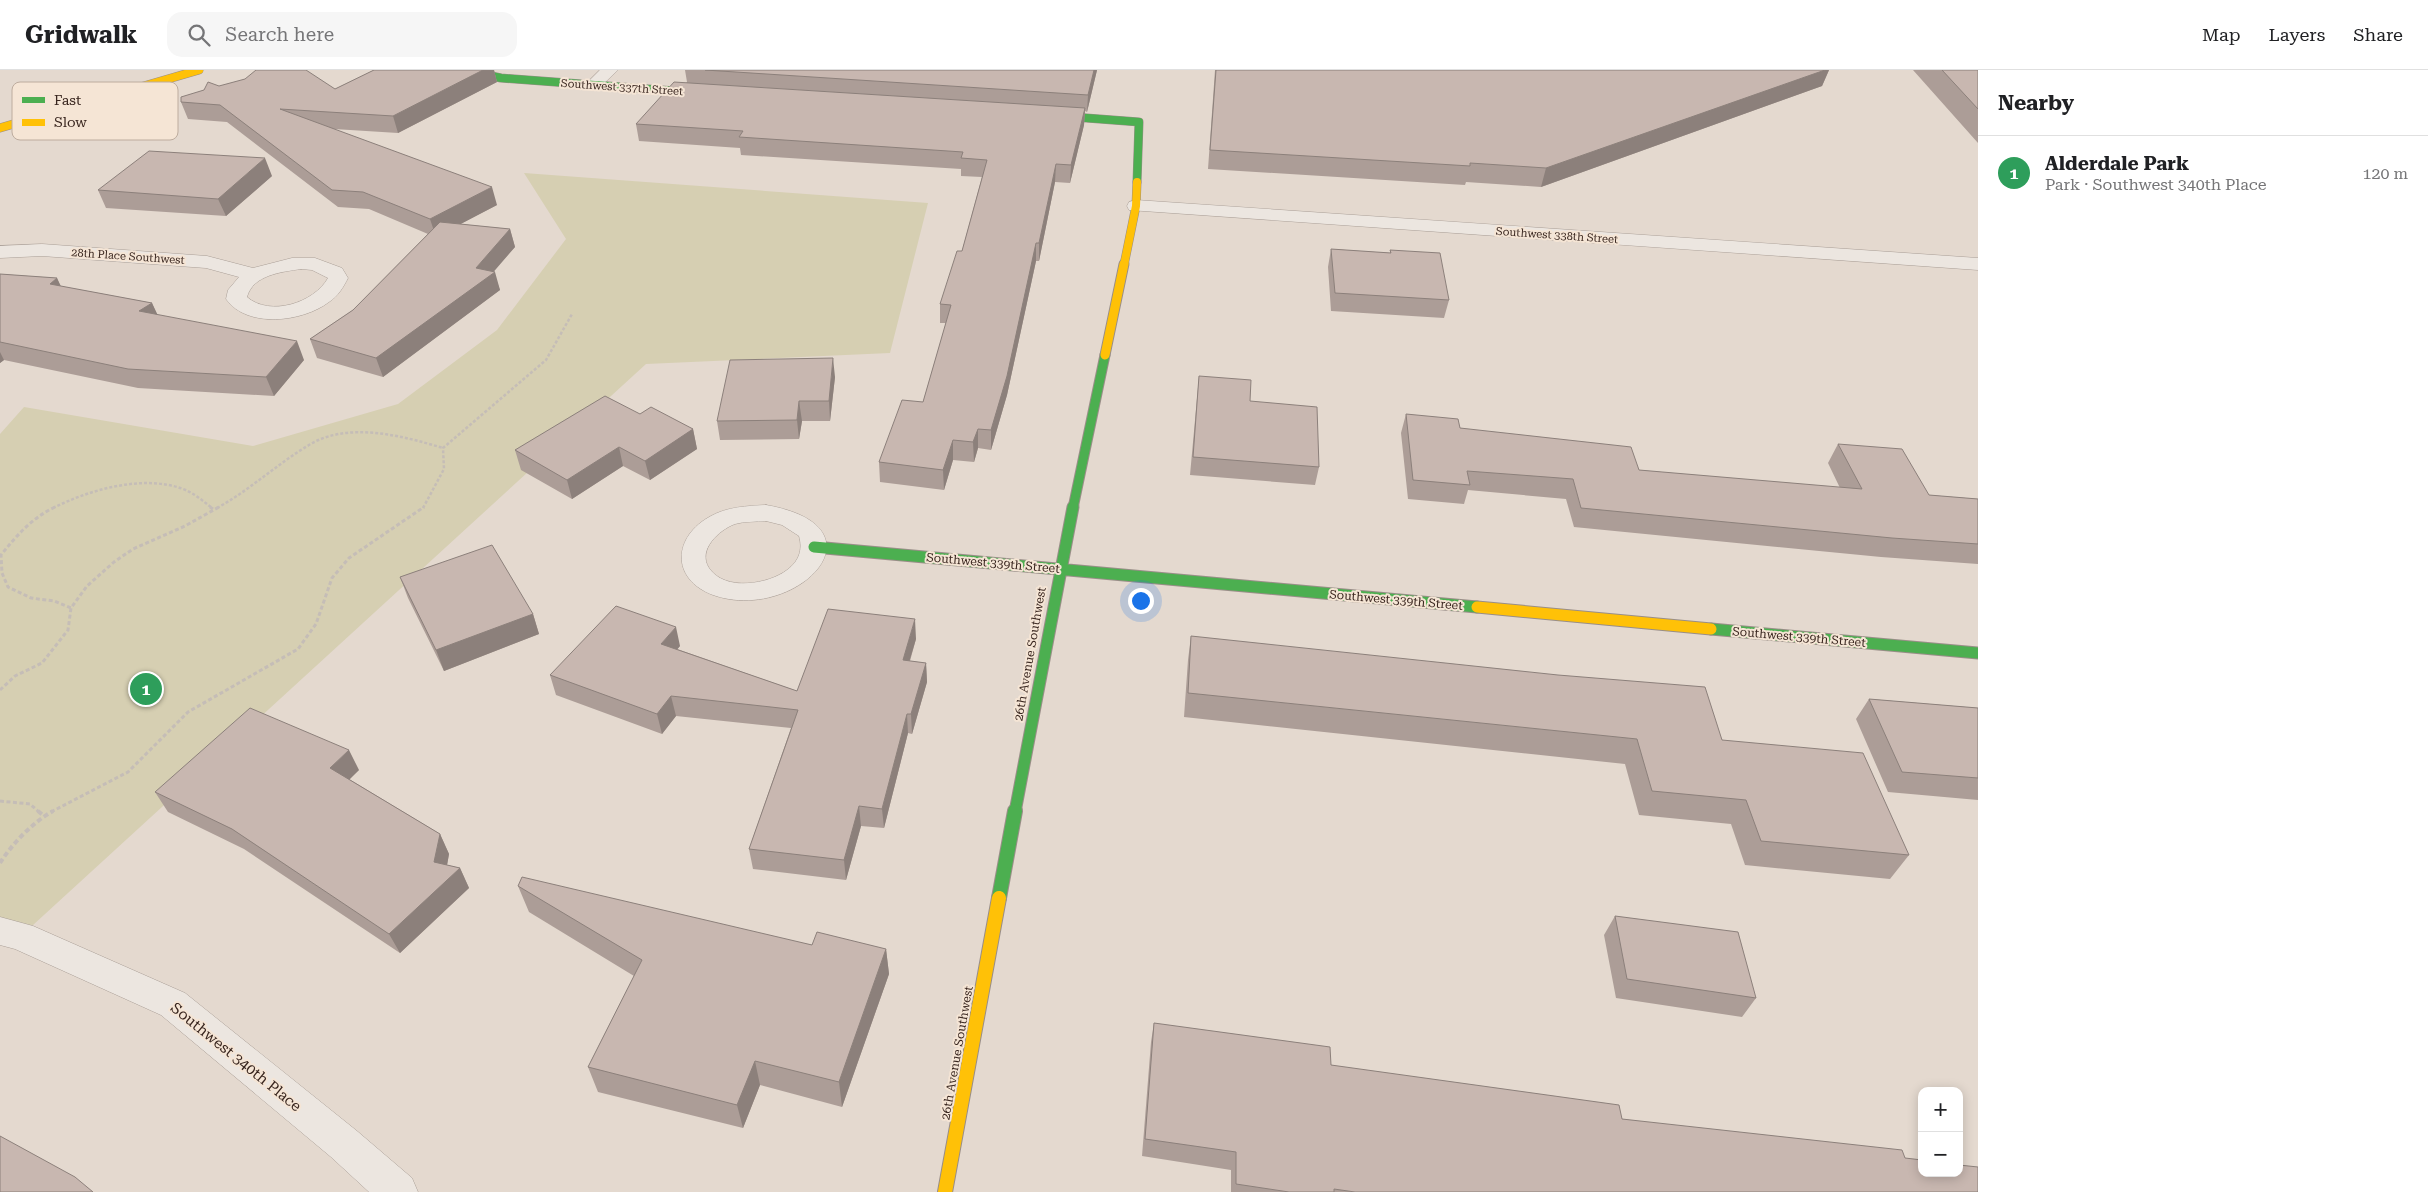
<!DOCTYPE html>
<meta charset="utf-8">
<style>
:root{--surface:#fff;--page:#f6f6f6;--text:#202124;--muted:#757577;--line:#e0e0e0;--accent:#75655d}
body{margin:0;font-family:"Roboto Serif",serif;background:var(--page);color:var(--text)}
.controls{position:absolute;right:15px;bottom:15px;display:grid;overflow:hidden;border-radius:10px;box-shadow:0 2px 12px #0003}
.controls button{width:45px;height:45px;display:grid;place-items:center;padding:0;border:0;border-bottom:1px solid var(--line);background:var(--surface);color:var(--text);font:25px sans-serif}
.you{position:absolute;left:1140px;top:530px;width:18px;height:18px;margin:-12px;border:4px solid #fff;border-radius:50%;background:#1a73e8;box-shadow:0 0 0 8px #1a73e833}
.badge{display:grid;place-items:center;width:32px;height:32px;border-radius:50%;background:var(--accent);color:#fff;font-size:16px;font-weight:700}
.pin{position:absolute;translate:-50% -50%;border:2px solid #fff;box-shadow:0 1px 5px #0006}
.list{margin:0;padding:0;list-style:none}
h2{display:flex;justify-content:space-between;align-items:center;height:65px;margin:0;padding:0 20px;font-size:21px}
h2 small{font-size:16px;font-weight:400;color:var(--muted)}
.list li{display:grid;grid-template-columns:32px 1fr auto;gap:15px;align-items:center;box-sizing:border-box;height:75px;padding:0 20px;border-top:1px solid var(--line)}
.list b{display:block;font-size:19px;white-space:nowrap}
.list p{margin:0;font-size:16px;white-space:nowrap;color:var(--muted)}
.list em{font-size:16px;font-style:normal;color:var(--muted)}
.icon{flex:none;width:28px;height:28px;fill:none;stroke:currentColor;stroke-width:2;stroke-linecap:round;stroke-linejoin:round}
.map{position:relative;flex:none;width:1978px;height:1122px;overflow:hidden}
header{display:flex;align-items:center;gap:30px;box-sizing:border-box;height:70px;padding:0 25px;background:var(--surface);border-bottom:1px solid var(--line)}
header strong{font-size:24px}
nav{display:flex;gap:28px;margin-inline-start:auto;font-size:18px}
.search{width:350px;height:45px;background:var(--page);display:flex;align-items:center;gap:12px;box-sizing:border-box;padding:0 18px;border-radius:15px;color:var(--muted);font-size:19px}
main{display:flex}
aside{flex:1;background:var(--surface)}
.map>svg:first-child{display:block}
</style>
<header>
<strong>Gridwalk</strong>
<div class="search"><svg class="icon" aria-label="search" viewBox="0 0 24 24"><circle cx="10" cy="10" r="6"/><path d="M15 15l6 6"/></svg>Search here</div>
<nav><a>Map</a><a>Layers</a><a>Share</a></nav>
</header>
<main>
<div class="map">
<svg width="1978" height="1122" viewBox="0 0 1978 1122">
<rect width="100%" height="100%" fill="#e4d9cf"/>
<path fill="#d6cfb2" d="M 524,103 L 928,133 L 890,283 L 646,294 L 21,866 L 0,861 L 0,364 L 24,337 L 253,376 L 398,334 L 497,260 L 566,169 Z"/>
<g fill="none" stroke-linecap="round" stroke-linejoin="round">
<g stroke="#aa9f97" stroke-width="1">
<path id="street" d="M 600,0 L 618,0 L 599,18 L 587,18 L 585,15 Z
M 1136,130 L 1978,188 L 1978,200 L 1129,140 L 1127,136 L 1129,132 Z
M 42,174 L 207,186 L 253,198 L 292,188 L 315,188 L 342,198 L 348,208 C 343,218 338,226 329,232 C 303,252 247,259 226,229 L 228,220 L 239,207 L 206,198 L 42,186 L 0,188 L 0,176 ZM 301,199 L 312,200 L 328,208 C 314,233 270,247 247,227 C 253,205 281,202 301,199 Z
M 766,435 C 892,457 795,554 713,525 C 670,509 673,466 711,446 C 727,437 747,436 766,435 ZM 766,451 L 782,455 L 799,466 C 803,480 799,491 787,500 C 769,514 725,522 709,498 C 697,480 719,460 735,454 C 745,451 756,452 766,451 Z
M 0,847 L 33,856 L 185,923 L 357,1061 L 412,1108 L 418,1122 L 369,1122 L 331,1087 L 161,945 L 15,879 L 0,875 Z"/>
</g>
<g stroke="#998e88" stroke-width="9">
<path id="fast-far3" d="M 463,0 L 501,8 L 702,23
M 1047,45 L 1139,52 L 1137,112"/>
</g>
<g stroke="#998e88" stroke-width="11">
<path id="fast-far2" d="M 1073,438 L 1105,285"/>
</g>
<g stroke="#998e88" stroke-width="13">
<path id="fast-far1" d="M 814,477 L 1477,537
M 1711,559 L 1978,583
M 1015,742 L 1073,437"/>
</g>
<g stroke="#998e88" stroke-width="16">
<path id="fast" d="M 999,828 L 1015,741"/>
</g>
<g stroke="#998e88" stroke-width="9">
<path id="slow-far3" d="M 0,58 L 199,0
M 1124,195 L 1136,136 L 1137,112"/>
</g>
<g stroke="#998e88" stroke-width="11">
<path id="slow-far2" d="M 1105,285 L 1124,194"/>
</g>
<g stroke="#998e88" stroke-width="13">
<path id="slow-far1" d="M 1477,537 L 1711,559"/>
</g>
<g stroke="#998e88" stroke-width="16">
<path id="slow" d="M 945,1122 L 999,828"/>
</g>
<path stroke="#c5bdb7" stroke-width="2.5" stroke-dasharray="3 2" stroke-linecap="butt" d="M 53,438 C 89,420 143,404 183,419 C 194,423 203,431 212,438
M 217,438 C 250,420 277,394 309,375 C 348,351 403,366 443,378
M 423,438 L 444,399 L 443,378 L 546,290 L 572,244"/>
<path stroke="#c5bdb7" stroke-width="3" stroke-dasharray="4 2.5" stroke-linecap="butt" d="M 55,437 C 32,448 17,465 1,485 L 2,503 L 8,517 L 31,528 L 54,531 L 71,538
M 210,437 L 213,439
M 0,620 L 15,606 L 42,593 L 68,560 L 71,538 L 87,516 L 114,492 L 133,479 L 185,456 L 219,437
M 0,731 L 30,734 L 39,742
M 51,742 L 128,702 L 188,642 L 298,579 L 316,554 L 332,508 L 349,488 L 424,437"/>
<path stroke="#c5bdb7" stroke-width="4" stroke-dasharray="5 3" stroke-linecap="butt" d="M 38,741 L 44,746
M 0,793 C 12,774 33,752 53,741"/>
<use href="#street" fill="#ece6e0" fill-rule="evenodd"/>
<use href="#fast-far3" stroke="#4caf50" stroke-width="8"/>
<use href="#fast-far2" stroke="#4caf50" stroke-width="9"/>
<use href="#fast-far1" stroke="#4caf50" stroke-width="11"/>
<use href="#fast" stroke="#4caf50" stroke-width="14"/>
<use href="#slow-far3" stroke="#ffc107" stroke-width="8"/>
<use href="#slow-far2" stroke="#ffc107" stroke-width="9"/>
<use href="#slow-far1" stroke="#ffc107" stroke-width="11"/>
<use href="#slow" stroke="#ffc107" stroke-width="14"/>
</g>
<path fill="#ac9d97" d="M 374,0 L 494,0 L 497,12 L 398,63 L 334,59 L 497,135 L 460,154 L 510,159 L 515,177 L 493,201 L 500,220 L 383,307 L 317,288 L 310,269 L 353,240 L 428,164 L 369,139 L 338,137 L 227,52 L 188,49 L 181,32 L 335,19 Z
M 685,0 L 1097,0 L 1087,42 L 1085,41 L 1084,55 L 1070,113 L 1055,112 L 1039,191 L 1036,191 L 1007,325 L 991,380 L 978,378 L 974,392 L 953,390 L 944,420 L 880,412 L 879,392 L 923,332 L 946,253 L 940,253 L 940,234 L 962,181 L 982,107 L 961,106 L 961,99 L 741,85 L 740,78 L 639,71 L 636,54 L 687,12 Z
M 1215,0 L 1829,0 L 1822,16 L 1541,117 L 1466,112 L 1465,115 L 1208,99 Z
M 1913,0 L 1978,0 L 1978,73 Z
M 272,106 L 226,146 L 106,138 L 98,120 Z
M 1331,179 L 1390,183 L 1390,180 L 1449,230 L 1444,248 L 1331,241 L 1328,197 Z
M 0,204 L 57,208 L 60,216 L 152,233 L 157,245 L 304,290 L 274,326 L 138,318 L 4,290 L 0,293 Z
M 1199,306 L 1250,331 L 1319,397 L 1315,415 L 1190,405 Z
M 835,307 L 830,351 L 802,351 L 799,369 L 720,370 L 717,351 Z
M 640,344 L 693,359 L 697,379 L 650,410 L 623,396 L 572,429 L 521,400 L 515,380 Z
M 1406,344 L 1460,358 L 1639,400 L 1840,418 L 1828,393 L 1838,374 L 1929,425 L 1978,429 L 1978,494 L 1881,487 L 1574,457 L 1566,429 L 1468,420 L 1464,434 L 1408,429 L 1401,363 Z
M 400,507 L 533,544 L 539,564 L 444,601 L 408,528 Z
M 1191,566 L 1722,670 L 1909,785 L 1890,809 L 1745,795 L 1731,754 L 1639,745 L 1625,694 L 1184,647 L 1188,590 Z
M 916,569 L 910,591 L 926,593 L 927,612 L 912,664 L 908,663 L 884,758 L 861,756 L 846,810 L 753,799 L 749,779 L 791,658 L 676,646 L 662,664 L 556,625 L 550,605 L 680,576 L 677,579 L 797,621 Z
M 1869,629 L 1978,638 L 1978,730 L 1888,722 L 1856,649 Z
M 359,700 L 349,709 L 440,764 L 449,784 L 447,795 L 460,798 L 469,818 L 400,883 L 244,779 L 168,742 L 155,722 Z
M 518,816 L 812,875 L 886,879 L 889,904 L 842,1037 L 760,1015 L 743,1058 L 598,1022 L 588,997 L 634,906 L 529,842 Z
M 1615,846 L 1756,928 L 1742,947 L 1616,928 L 1604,865 Z
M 1154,953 L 1331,995 L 1622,1049 L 1905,1088 L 1978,1122 L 1231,1122 L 1231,1100 L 1142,1086 L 1151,972 Z"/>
<path fill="#8c807b" d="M 483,0 L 494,0 L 497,12 L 398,63 L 393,46 Z
M 1094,0 L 1097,0 L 1087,42 L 1088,25 Z
M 1825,0 L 1829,0 L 1822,16 L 1541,117 L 1546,98 Z
M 1085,38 L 1084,55 L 1070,113 L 1071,95 Z
M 265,88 L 272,106 L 226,146 L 218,129 Z
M 1056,94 L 1055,112 L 1039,191 L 1039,173 Z
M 492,117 L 497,135 L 436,167 L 430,149 Z
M 510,159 L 515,177 L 490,206 L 495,202 L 500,220 L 383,307 L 376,288 L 476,198 Z
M 1036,173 L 1036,191 L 1007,325 L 991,380 L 991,360 Z
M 57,208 L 66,227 L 50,214 Z
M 152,233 L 161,252 L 139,241 Z
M 297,271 L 304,290 L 274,326 L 266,307 Z
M 0,282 L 4,290 L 0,293 Z
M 833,288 L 835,307 L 830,351 L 829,331 Z
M 799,331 L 802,351 L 799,369 L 797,350 Z
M 693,359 L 697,379 L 650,410 L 645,391 Z
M 978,359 L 978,378 L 974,392 L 973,372 Z
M 953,370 L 953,390 L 944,420 L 943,400 Z
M 619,377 L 623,396 L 572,429 L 567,410 Z
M 533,544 L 539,564 L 444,601 L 436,580 Z
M 915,549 L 916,569 L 904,609 L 903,590 Z
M 676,557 L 680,576 L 666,593 L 661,574 Z
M 926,593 L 927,612 L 912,664 L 911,644 Z
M 671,626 L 676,646 L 662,664 L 657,644 Z
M 907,644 L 908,663 L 884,758 L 882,739 Z
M 349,680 L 359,700 L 341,718 L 330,698 Z
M 859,736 L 861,756 L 846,810 L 844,790 Z
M 440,764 L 449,784 L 444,812 L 434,792 Z
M 460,798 L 469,818 L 400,883 L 389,864 Z
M 886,879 L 889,904 L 842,1037 L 839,1012 Z
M 755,991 L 760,1015 L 743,1058 L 737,1035 Z"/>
<path fill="#c8b7b0" stroke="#8c807b" d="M 256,0 L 306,0 L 335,19 L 374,0 L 483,0 L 393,46 L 280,39 L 492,117 L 430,149 L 363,122 L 332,120 L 220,35 L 181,32 L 181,27 L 204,20 L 208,12 L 219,16 L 245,9 Z
M 705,0 L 1094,0 L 1088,25 Z
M 1216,0 L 1825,0 L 1546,98 L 1470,93 L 1470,96 L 1210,80 Z
M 1942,0 L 1978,0 L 1978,39 Z
M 674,12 L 1085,38 L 1071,95 L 1056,94 L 1039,173 L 1036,173 L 1007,306 L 991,360 L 978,359 L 973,372 L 953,370 L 943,400 L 879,392 L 902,330 L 923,332 L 951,235 L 940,234 L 957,181 L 962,181 L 987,90 L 961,88 L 963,82 L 739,67 L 743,61 L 636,54 Z
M 149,81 L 265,88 L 218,129 L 98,120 Z
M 440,152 L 510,159 L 476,198 L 495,202 L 376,288 L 310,269 L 353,240 Z
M 1331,179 L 1391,183 L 1390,180 L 1440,183 L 1449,230 L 1335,223 Z
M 0,204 L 57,208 L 50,214 L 152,233 L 139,241 L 297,271 L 266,307 L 128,299 L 0,272 Z
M 833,288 L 829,331 L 799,331 L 797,350 L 717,351 L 730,290 Z
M 1199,306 L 1251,310 L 1250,331 L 1317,337 L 1319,397 L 1193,387 Z
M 605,326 L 640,344 L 651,337 L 693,359 L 645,391 L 619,377 L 567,410 L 515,380 Z
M 1406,344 L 1458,349 L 1460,358 L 1631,377 L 1639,400 L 1862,419 L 1838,374 L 1902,379 L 1929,425 L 1978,429 L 1978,474 L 1892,468 L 1581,438 L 1573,409 L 1467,401 L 1470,415 L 1413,410 Z
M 492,475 L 533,544 L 436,580 L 400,507 Z
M 616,536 L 676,557 L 661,574 L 797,621 L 828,539 L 915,549 L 903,590 L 926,593 L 911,644 L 907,644 L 882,739 L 859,736 L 844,790 L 749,779 L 798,640 L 671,626 L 657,644 L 550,605 Z
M 1191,566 L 1558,605 L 1705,617 L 1722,670 L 1863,683 L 1909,785 L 1761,771 L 1746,730 L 1652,721 L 1637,669 L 1188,623 Z
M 1869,629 L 1978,638 L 1978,708 L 1902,702 Z
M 250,638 L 349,680 L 330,698 L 440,764 L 434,792 L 460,798 L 389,864 L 232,759 L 155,722 Z
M 522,807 L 812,875 L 817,862 L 886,879 L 839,1012 L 755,991 L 737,1035 L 588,997 L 642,890 L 518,816 Z
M 1615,846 L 1738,862 L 1756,928 L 1627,909 Z
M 1154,953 L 1330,977 L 1331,995 L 1619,1035 L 1622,1049 L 1902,1080 L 1905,1088 L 1922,1090 L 1922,1103 L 1959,1103 L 1959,1095 L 1978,1097 L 1978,1122 L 1355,1122 L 1334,1119 L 1334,1122 L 1289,1122 L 1236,1114 L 1236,1082 L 1145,1069 Z
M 0,1066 L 75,1107 L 93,1122 L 0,1122 Z"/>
<g text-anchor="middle" stroke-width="4" stroke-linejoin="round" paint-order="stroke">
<g font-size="11" fill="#39261f" stroke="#f5e5d5">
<text transform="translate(622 17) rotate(4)" y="4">Southwest 337th Street</text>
<text transform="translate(1557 165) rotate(4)" y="4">Southwest 338th Street</text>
<text transform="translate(128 186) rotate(4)" y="4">28th Place Southwest</text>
</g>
<g font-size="12" fill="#39261f" stroke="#f5e5d5">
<text transform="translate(993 493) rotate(5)" y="4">Southwest 339th Street</text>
<text transform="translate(1396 530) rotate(5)" y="4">Southwest 339th Street</text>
<text transform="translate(1799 567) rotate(5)" y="4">Southwest 339th Street</text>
<text transform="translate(1030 584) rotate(-80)" y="4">26th Avenue Southwest</text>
<text transform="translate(957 983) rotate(-80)" y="4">26th Avenue Southwest</text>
</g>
<g font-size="15" fill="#39261f" stroke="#f5e5d5">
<text transform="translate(236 987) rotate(39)" y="5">Southwest 340th Place</text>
</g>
</g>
<rect x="12" y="12" width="166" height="58" rx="8" fill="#f5e5d5" stroke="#bdac9e" stroke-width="1"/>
<rect x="22" y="27" width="23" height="6" fill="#4caf50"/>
<rect x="22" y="49" width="23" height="7" fill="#ffc107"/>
<g font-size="14" fill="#39261f">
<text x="54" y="35">Fast</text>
<text x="54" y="57">Slow</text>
</g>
</svg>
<div class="controls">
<button>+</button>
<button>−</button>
</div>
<div class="you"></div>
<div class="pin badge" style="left:146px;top:619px;background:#2e9e5b">1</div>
</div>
<aside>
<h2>Nearby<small></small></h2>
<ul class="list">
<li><span class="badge" style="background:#2e9e5b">1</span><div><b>Alderdale Park</b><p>Park · Southwest 340th Place</p></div><em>120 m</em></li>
</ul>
</aside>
</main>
